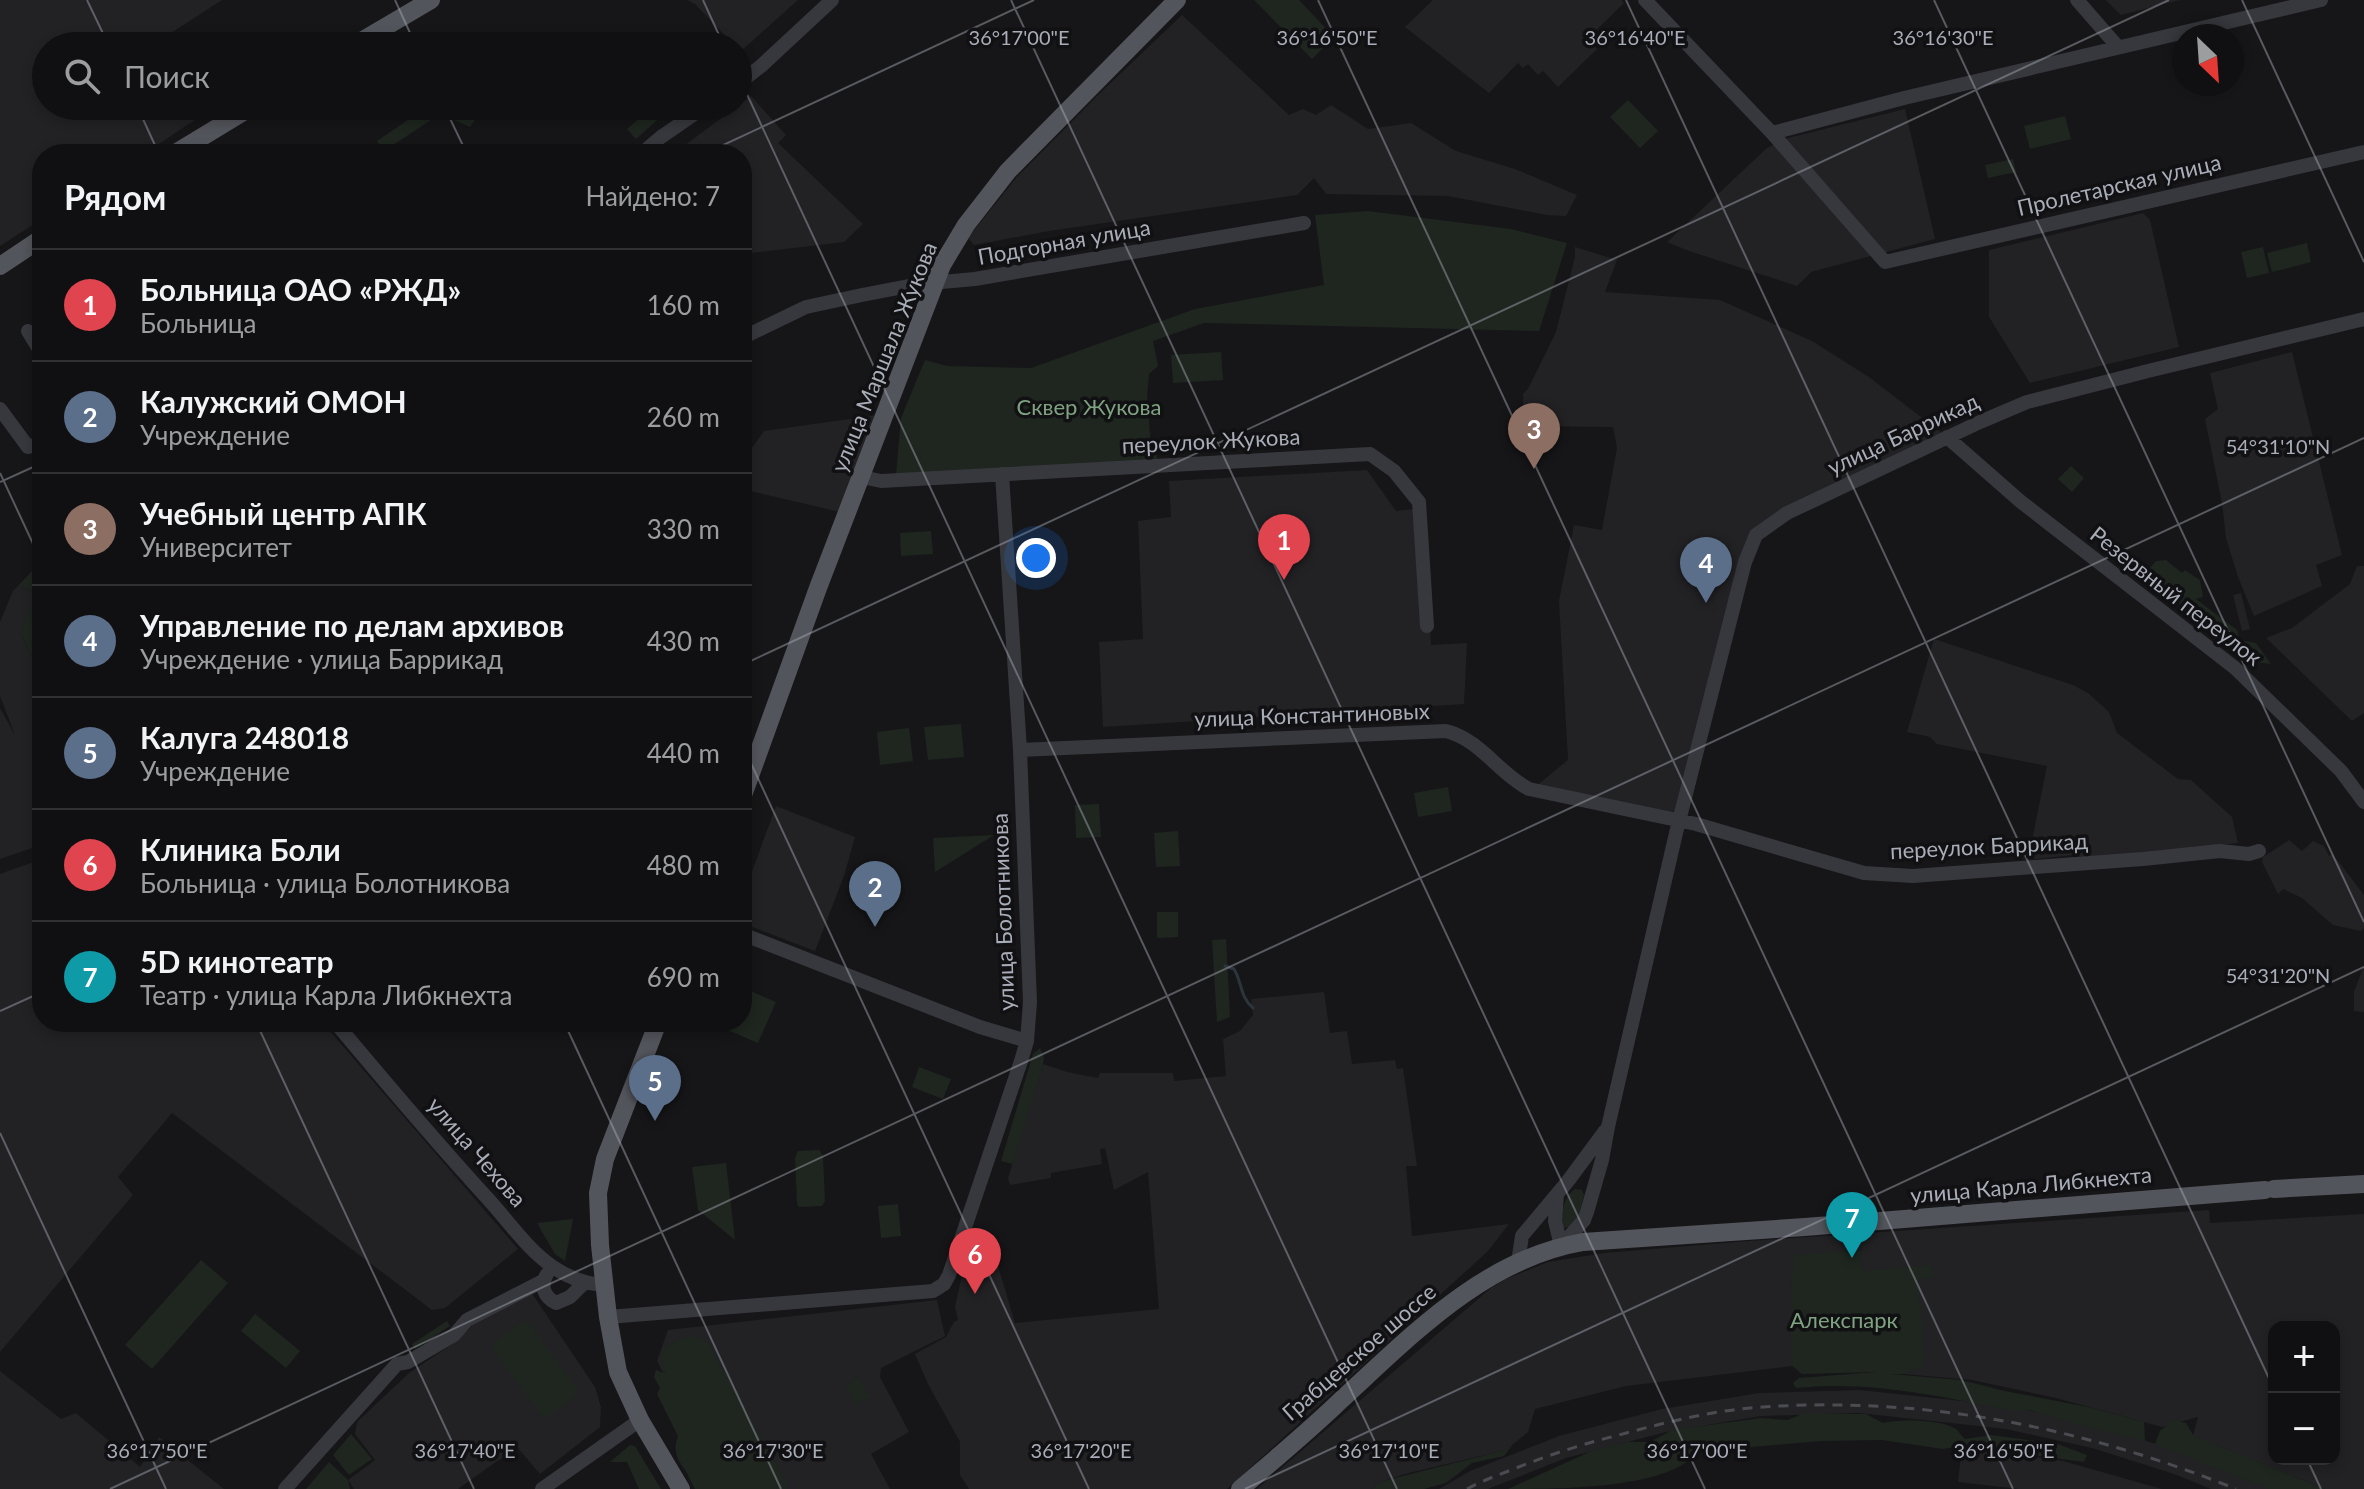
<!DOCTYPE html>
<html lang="ru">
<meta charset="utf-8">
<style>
:root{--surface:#101012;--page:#19191b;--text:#f1f3f6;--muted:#9c9d9f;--line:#303032;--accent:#d93025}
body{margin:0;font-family:Lato,sans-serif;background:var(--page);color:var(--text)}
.controls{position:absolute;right:24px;bottom:24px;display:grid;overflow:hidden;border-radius:16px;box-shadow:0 4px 12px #0003}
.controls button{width:72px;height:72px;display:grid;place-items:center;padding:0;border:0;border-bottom:2px solid var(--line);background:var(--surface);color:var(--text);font:40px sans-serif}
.compass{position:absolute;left:2172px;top:24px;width:72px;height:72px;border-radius:50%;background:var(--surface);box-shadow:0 4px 12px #0003;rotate:155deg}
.you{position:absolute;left:1036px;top:558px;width:28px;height:28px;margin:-20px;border:6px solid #fff;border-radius:50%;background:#1a73e8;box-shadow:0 0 0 12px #1a73e833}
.badge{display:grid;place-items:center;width:52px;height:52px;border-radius:50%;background:var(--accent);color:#fff;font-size:26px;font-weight:700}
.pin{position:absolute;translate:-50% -66px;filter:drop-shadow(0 2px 4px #0008)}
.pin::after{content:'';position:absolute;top:42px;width:28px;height:24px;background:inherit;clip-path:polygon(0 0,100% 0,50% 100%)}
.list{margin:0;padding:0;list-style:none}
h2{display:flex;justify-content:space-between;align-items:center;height:104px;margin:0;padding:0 32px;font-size:34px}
h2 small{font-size:26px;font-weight:400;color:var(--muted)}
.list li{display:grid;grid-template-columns:52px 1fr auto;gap:24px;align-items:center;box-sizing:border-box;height:112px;padding:0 32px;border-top:2px solid var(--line)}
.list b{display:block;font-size:30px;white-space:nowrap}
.list p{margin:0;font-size:26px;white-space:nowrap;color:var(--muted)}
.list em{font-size:26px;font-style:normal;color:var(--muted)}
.icon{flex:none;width:44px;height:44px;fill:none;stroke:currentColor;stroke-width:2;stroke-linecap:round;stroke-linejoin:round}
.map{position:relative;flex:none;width:2364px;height:1489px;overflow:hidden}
.search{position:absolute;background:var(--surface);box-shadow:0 4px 12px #0003;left:32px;top:32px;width:720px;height:88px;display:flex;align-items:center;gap:20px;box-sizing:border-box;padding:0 28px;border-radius:44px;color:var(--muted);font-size:30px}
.panel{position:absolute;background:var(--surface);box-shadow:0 4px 12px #0003;left:32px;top:144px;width:720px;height:888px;border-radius:32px}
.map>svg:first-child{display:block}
</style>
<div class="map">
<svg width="2364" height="1489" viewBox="0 0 2364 1489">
<rect width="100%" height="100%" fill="#161618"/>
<path fill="#222225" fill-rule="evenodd" d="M 0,0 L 222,0 L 168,35 L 174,46 L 46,46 L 46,106 L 209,106 L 211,109 L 144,154 L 42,154 L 42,219 L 0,246 Z
M 687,0 L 798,0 L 741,51 L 738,46 L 735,46 L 695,4 Z
M 1433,0 L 1622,0 L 1624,3 L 1588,38 L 1597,49 L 1558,87 L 1543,71 L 1538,75 L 1528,64 L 1523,68 L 1518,63 L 1489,93 L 1405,27 Z
M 2106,0 L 2180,0 L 2121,15 Z
M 1182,15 L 1289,115 L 1303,109 L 1316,115 L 1331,105 L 1368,129 L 1411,123 L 1456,151 L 1515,169 L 1577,195 L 1566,216 L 1547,215 L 1448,196 L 1326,194 L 1314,178 L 1297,195 L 1049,231 L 974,245 L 968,238 L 1016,178 L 1099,94 Z
M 751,96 L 786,135 L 778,143 L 863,224 L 844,242 L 742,254 L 742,154 L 673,154 Z
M 1905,109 L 1935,239 L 1811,272 L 1797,286 L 1689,251 L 1667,242 L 1767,148 L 1788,138 Z
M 2143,213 L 2150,220 L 2179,347 L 2030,383 L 1989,317 L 1989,250 Z
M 1575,247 L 1617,260 L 1605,292 L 1720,300 L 1812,341 L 1869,377 L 1942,433 L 1755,529 L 1676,810 L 1672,813 L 1535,787 L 1568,760 L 1559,601 L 1574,525 L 1602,530 L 1617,448 L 1613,427 L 1524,426 L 1523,394 L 1528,389 L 1556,332 L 1575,257 Z
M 2292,352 L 2342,555 L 2316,565 L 2322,586 L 2254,616 L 2238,577 L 2226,538 L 2222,503 L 2205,419 L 2218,409 L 2210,373 Z
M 878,415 L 840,512 L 742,489 L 742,462 L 764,431 Z
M 1367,470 L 1396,511 L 1423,508 L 1431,645 L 1467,643 L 1464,704 L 1103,727 L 1099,642 L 1143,639 L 1138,521 L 1171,517 L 1169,481 Z
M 2357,566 L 2364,566 L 2364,713 L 2352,721 L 2266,638 L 2292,628 L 2350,584 Z
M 18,586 L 41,594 L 20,632 L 42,677 L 42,850 L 39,850 L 38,846 L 0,859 L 0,708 L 15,735 L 0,696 L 0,622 L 13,591 Z
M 2241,593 L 2250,629 L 2242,631 L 2233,595 Z
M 1934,639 L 2073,685 L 2088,693 L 2109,712 L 2117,733 L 2178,779 L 2191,780 L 2232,817 L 2238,843 L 2090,858 L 2073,855 L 2028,860 L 2047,766 L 1937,744 L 1930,737 L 1907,732 Z
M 776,806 L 855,837 L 844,876 L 815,951 L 742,923 L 742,899 Z
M 2289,840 L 2302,851 L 2313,841 L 2324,846 L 2329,856 L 2332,854 L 2338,861 L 2364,895 L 2364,928 L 2361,931 L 2333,925 L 2302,898 L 2283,889 L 2278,894 L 2262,862 L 2263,857 Z
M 42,859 L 42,1022 L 322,1022 L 518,1249 L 445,1308 L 432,1310 L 172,1113 L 118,1177 L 133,1195 L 0,1352 L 0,874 Z
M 2364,965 L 2364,1012 L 2354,1011 L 2354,992 Z
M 1324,992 L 1330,1033 L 1347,1031 L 1352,1064 L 1395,1060 L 1397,1069 L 1403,1068 L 1417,1166 L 1406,1166 L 1412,1236 L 1509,1224 L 1487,1252 L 1227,1489 L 969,1489 L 960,1475 L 960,1442 L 928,1384 L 915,1354 L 946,1337 L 954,1322 L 958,1320 L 955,1307 L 962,1275 L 988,1232 L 1015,1323 L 1159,1309 L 1148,1172 L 1114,1190 L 1105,1148 L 1100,1149 L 1102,1164 L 1051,1173 L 1051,1178 L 1010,1185 L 1008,1178 L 1043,1064 L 1067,1072 L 1098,1078 L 1100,1073 L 1173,1073 L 1174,1081 L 1226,1076 L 1223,1039 L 1240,1031 L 1253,1015 L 1251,999 Z
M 2209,1210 L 2210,1223 L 2364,1214 L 2364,1489 L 2325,1489 L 2193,1436 L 2198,1417 L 2162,1427 L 2056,1398 L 1972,1380 L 1870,1371 L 1802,1374 L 1792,1366 L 1626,1386 L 1535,1409 L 1528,1432 L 1506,1450 L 1409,1473 L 1379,1482 L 1372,1489 L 1257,1489 L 1491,1288 L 1506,1279 L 1548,1262 L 1604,1253 L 1749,1241 ZM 2274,1327 L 2334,1327 L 2334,1459 L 2274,1459 Z
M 531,1292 L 595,1387 L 601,1407 L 600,1427 L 540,1474 L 517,1447 L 458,1489 L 354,1489 L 348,1480 L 375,1460 L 355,1434 L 357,1422 L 409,1373 L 451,1345 L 470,1328 L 474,1321 Z
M 937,1300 L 945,1336 L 881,1368 L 880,1377 L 909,1432 L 871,1454 L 890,1489 L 723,1489 L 657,1361 L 668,1330 Z
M 0,1371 L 61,1419 L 76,1413 L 140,1467 L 159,1437 L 224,1489 L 0,1489 Z
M 1860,1390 L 2009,1406 L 2098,1426 L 2185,1453 L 2273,1489 L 2211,1489 L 2177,1475 L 2092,1448 L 2006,1429 L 1859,1413 L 1761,1416 L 1666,1432 L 1566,1458 L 1488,1489 L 1439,1489 L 1470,1471 L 1559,1436 L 1662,1409 L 1759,1393 Z
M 1962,1446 L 2063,1461 L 2162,1489 L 2019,1489 L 1958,1482 Z"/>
<path fill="#1e261f" d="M 1254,0 L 1299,0 L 1334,37 L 1312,59 Z
M 1628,100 L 1658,131 L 1640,148 L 1610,117 Z
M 450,106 L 484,106 L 470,127 L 445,116 Z
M 653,106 L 672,107 L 636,139 L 627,129 Z
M 427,107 L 434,118 L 384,151 L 377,141 Z
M 2065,116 L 2071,139 L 2030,149 L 2024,126 Z
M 2013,159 L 2016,172 L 1988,178 L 1985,165 Z
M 1368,211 L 1511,229 L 1567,243 L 1539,331 L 1204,323 L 1153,341 L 1158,366 L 1149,374 L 1147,396 L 1151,448 L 1158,450 L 1156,461 L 896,475 L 901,418 L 925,360 L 947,366 L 1031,368 L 1195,309 L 1324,285 L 1315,215 Z
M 2307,243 L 2311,262 L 2272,272 L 2267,253 Z
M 2263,247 L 2269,273 L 2247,278 L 2241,252 Z
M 1221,352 L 1223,380 L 1173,383 L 1171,355 Z
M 2071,466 L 2084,478 L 2072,492 L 2058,479 Z
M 42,482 L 42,530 L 35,534 L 33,496 Z
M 931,531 L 933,554 L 901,556 L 900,533 Z
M 42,560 L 42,677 L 20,632 L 32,604 L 41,594 L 18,586 Z
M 2166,560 L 2182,573 L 2185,570 L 2200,580 L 2203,597 L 2196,599 L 2237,630 L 2240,640 L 2256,643 L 2271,664 L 2254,662 L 2163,590 L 2149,569 L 2156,561 Z
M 961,724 L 964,757 L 928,760 L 924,727 Z
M 909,728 L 913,761 L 880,765 L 877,732 Z
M 1448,787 L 1452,811 L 1418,817 L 1414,793 Z
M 1099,804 L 1101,837 L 1076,838 L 1075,805 Z
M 1178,831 L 1180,866 L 1156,867 L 1154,833 Z
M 994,835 L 935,872 L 933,838 Z
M 1157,912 L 1178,912 L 1178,937 L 1157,938 Z
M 1226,939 L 1230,1017 L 1217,1022 L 1212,940 Z
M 748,990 L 776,1002 L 758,1043 L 730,1031 L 734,1022 L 742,1022 L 742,1003 Z
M 1040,1048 L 1044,1058 L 1043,1064 L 1013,1164 L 1001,1161 L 1033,1054 Z
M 919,1067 L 951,1079 L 943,1099 L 912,1087 Z
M 819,1150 L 823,1156 L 825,1201 L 822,1206 L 799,1207 L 797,1203 L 795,1158 L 798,1151 Z
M 726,1163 L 735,1240 L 698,1210 L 692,1167 Z
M 1575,1189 L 1582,1190 L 1584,1195 L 1578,1219 L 1572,1227 L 1564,1228 C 1559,1216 1564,1196 1575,1189 Z
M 898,1204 L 901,1236 L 881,1238 L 878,1206 Z
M 573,1219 L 565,1261 L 555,1254 L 537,1223 Z
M 1860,1250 L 1862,1271 L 1933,1265 L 1934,1277 L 1918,1279 L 1925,1366 L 1902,1374 L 1891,1374 L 1961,1380 L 2005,1391 L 2088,1407 L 2144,1422 L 2145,1441 L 2087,1427 L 2029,1410 L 2015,1411 C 1943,1397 1870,1380 1796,1388 L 1793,1383 L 1799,1378 L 1876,1372 L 1802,1374 L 1793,1366 L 1789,1321 L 1791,1319 L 1792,1272 L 1794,1268 L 1793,1255 Z
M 201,1260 L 228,1283 L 152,1369 L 125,1345 Z
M 255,1314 L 300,1351 L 286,1368 L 241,1331 Z
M 447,1321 L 450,1326 L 415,1349 L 412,1344 Z
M 521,1322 L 530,1324 L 578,1390 L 576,1396 L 549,1416 L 543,1417 L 539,1412 L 494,1352 L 492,1346 L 494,1342 Z
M 693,1336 L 701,1338 L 708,1343 L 788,1486 L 787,1489 L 695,1489 C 691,1483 689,1475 685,1470 C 676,1458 673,1450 678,1436 L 657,1394 L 660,1388 L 654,1377 L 656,1370 L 666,1374 L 660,1358 C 665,1344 678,1338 693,1336 Z
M 859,1378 L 870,1397 L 856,1405 L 845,1386 Z
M 1802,1414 L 1866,1414 L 1883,1423 C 1899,1419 1941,1419 1956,1429 C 1957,1430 1964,1438 1965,1439 L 1991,1435 L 2058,1444 L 2087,1455 L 2084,1462 L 1963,1446 L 1943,1449 L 1882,1440 L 1821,1441 L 1682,1453 L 1692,1457 C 1661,1489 1555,1489 1508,1489 L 1596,1449 L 1628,1442 L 1650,1442 L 1672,1430 L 1761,1418 L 1788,1420 Z
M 2173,1420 L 2186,1423 L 2194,1436 L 2325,1489 L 2269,1489 L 2155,1444 L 2160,1431 Z
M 351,1434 L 372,1459 L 349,1475 L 333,1455 Z
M 1513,1444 L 1504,1456 L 1472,1463 L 1446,1483 L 1424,1489 L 1372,1489 L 1379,1482 L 1506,1450 Z
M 630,1445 L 635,1446 L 661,1489 L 639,1489 L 627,1462 L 610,1462 Z
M 329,1462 L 348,1480 L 350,1489 L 306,1489 Z"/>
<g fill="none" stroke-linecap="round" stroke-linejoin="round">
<path stroke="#2c353c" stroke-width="3" d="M 1225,966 L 1234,969 C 1242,982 1240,997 1253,1008"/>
<path stroke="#37383d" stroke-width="14" d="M 1645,0 L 1772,133 L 1885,262 L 2364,152
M 2077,0 L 2118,47
M 738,84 L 761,66 L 832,0
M 1772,133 L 1904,98 L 2321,0
M 641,154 L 661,137 L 706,106
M 28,331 L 42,354
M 742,338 L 806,307 L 862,295 L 919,284 L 975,279 L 1304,223
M 0,409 L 28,447 L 42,443
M 1947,437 L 2020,501 L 2235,668 L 2341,771 L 2364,802
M 862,477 L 881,481 L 1370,454 L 1394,471 L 1419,502 L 1427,626
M 1020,750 L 1446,731 C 1481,740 1498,773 1529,789 L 1696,824 L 1864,873 L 1913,876 L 2143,859 L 2220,851 L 2249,854 L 2259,851
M 742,934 L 980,1027 L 1027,1041
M 335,1022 C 385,1082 436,1142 489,1200 C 509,1222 528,1250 553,1267 C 569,1278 585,1284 605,1285
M 1557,1195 L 1555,1221 L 1561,1246
M 1561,1246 L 1584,1220 L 1587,1212 L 1602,1160 L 1608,1127 L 1676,833 L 1745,562 L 1756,535 L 1787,513 L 1980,422 L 2027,402 L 2152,370 L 2364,319
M 1518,1262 L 1522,1236 L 1568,1181 L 1605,1131
M 547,1274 C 540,1286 544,1297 556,1303 L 570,1297 L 584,1283
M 608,1317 L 933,1291 L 944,1284 L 949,1275 L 1021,1061 L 1027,1041 L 1030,1002 L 1020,750 L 1002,474
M 285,1489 L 397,1364 L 408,1362 L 454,1335 L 467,1320 L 543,1281
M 542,1489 L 640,1420"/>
<path stroke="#53555c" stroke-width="18" d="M 353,46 L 431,0
M 174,154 L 253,106
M 0,266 L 42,238
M 742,798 L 818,588 L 942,265 L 966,225 L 1008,171 L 1177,0
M 658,1022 L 605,1159 L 598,1193 L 600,1245 L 608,1317 L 618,1372 L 640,1420 L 681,1489
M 2274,1189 L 2364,1184
M 1240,1489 C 1274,1460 1309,1431 1341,1400 C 1412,1335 1484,1259 1583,1242 L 1805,1227 L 2265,1190"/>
<path stroke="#4a4c52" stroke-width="3" stroke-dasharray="10 8" stroke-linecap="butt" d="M 1467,1489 C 1481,1481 1496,1476 1511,1470 C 1546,1456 1579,1445 1615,1436 C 1663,1423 1713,1410 1763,1407 C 1926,1396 2085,1428 2236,1489"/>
</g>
<path fill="none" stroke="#a8adb8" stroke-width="2" stroke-opacity="0.45" d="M 87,0 L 109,46M 395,0 L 416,46M 703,0 L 724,46M 1011,0 L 1705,1489M 1318,0 L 2013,1489M 1626,0 L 2274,1389M 1934,0 L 2364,922M 2242,0 L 2364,262M 738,75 L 1397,1489M 137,106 L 159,154M 444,106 L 467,154M 704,154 L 1034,0M 0,473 L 42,563M 0,482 L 42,463M 742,665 L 2169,0M 742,744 L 1089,1489M 0,1011 L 42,992M 256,1022 L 474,1489M 564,1022 L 781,1489M 0,1133 L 166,1489M 2307,1459 L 2321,1489M 110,1489 L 2364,438M 1245,1489 L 2364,967"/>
<g text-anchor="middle" stroke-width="7" stroke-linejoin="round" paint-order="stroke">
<g font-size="22" fill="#a8adb8" stroke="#111113">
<text transform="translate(2119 185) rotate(-13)" y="8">Пролетарская улица</text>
<text transform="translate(1064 242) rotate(-10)" y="8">Подгорная улица</text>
<text transform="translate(884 357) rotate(-68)" y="8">улица Маршала Жукова</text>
<text transform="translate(1903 434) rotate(-25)" y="8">улица Баррикад</text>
<text transform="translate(1211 441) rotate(-3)" y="8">переулок Жукова</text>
<text transform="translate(2176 596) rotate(38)" y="8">Резервный переулок</text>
<text transform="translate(1312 715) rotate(-2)" y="8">улица Константиновых</text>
<text transform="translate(1989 846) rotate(-3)" y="8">переулок Баррикад</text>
<text transform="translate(1003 912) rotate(-92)" y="8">улица Болотникова</text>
<text transform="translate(477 1152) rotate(49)" y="8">улица Чехова</text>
<text transform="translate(2031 1185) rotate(-5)" y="8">улица Карла Либкнехта</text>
<text transform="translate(1359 1352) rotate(-41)" y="8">Грабцевское шоссе</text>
</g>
<g font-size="22" fill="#7fa381" stroke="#111113">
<text x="1089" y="415">Сквер Жукова</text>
<text x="1844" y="1328">Алекспарк</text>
</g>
</g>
<g font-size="20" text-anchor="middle" fill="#a8adb8" stroke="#111113" stroke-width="7" stroke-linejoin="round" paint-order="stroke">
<text x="1019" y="45">36°17'00"E</text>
<text x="1327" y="45">36°16'50"E</text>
<text x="1635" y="45">36°16'40"E</text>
<text x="1943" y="45">36°16'30"E</text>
<text x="2278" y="454">54°31'10"N</text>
<text x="2278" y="983">54°31'20"N</text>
<text x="157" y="1458">36°17'50"E</text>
<text x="465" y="1458">36°17'40"E</text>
<text x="773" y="1458">36°17'30"E</text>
<text x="1081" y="1458">36°17'20"E</text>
<text x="1389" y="1458">36°17'10"E</text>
<text x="1697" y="1458">36°17'00"E</text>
<text x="2004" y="1458">36°16'50"E</text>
</g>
</svg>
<div class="controls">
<button>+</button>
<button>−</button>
</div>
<svg class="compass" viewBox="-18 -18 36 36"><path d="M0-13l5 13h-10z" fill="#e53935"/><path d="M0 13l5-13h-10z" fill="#9c9d9f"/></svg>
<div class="you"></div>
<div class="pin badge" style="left:1284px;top:580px;background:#e0444e">1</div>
<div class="pin badge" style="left:875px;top:927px;background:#5c6f8a">2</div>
<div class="pin badge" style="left:1534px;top:469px;background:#8d6e63">3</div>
<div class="pin badge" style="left:1706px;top:603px;background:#5c6f8a">4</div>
<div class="pin badge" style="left:655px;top:1121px;background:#5c6f8a">5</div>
<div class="pin badge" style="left:975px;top:1294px;background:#e0444e">6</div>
<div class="pin badge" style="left:1852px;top:1258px;background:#0f9aa8">7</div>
<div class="search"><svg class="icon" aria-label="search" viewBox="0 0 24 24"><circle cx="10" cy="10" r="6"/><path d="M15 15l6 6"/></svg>Поиск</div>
<section class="panel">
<h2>Рядом<small>Найдено: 7</small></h2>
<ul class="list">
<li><span class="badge" style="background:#e0444e">1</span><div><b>Больница ОАО «РЖД»</b><p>Больница</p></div><em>160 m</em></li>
<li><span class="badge" style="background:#5c6f8a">2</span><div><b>Калужский ОМОН</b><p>Учреждение</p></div><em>260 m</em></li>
<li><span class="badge" style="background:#8d6e63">3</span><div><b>Учебный центр АПК</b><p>Университет</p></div><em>330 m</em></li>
<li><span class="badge" style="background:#5c6f8a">4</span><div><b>Управление по делам архивов</b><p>Учреждение · улица Баррикад</p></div><em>430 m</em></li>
<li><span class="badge" style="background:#5c6f8a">5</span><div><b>Калуга 248018</b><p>Учреждение</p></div><em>440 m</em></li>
<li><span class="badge" style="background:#e0444e">6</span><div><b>Клиника Боли</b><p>Больница · улица Болотникова</p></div><em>480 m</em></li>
<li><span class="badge" style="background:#0f9aa8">7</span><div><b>5D кинотеатр</b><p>Театр · улица Карла Либкнехта</p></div><em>690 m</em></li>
</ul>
</section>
</div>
